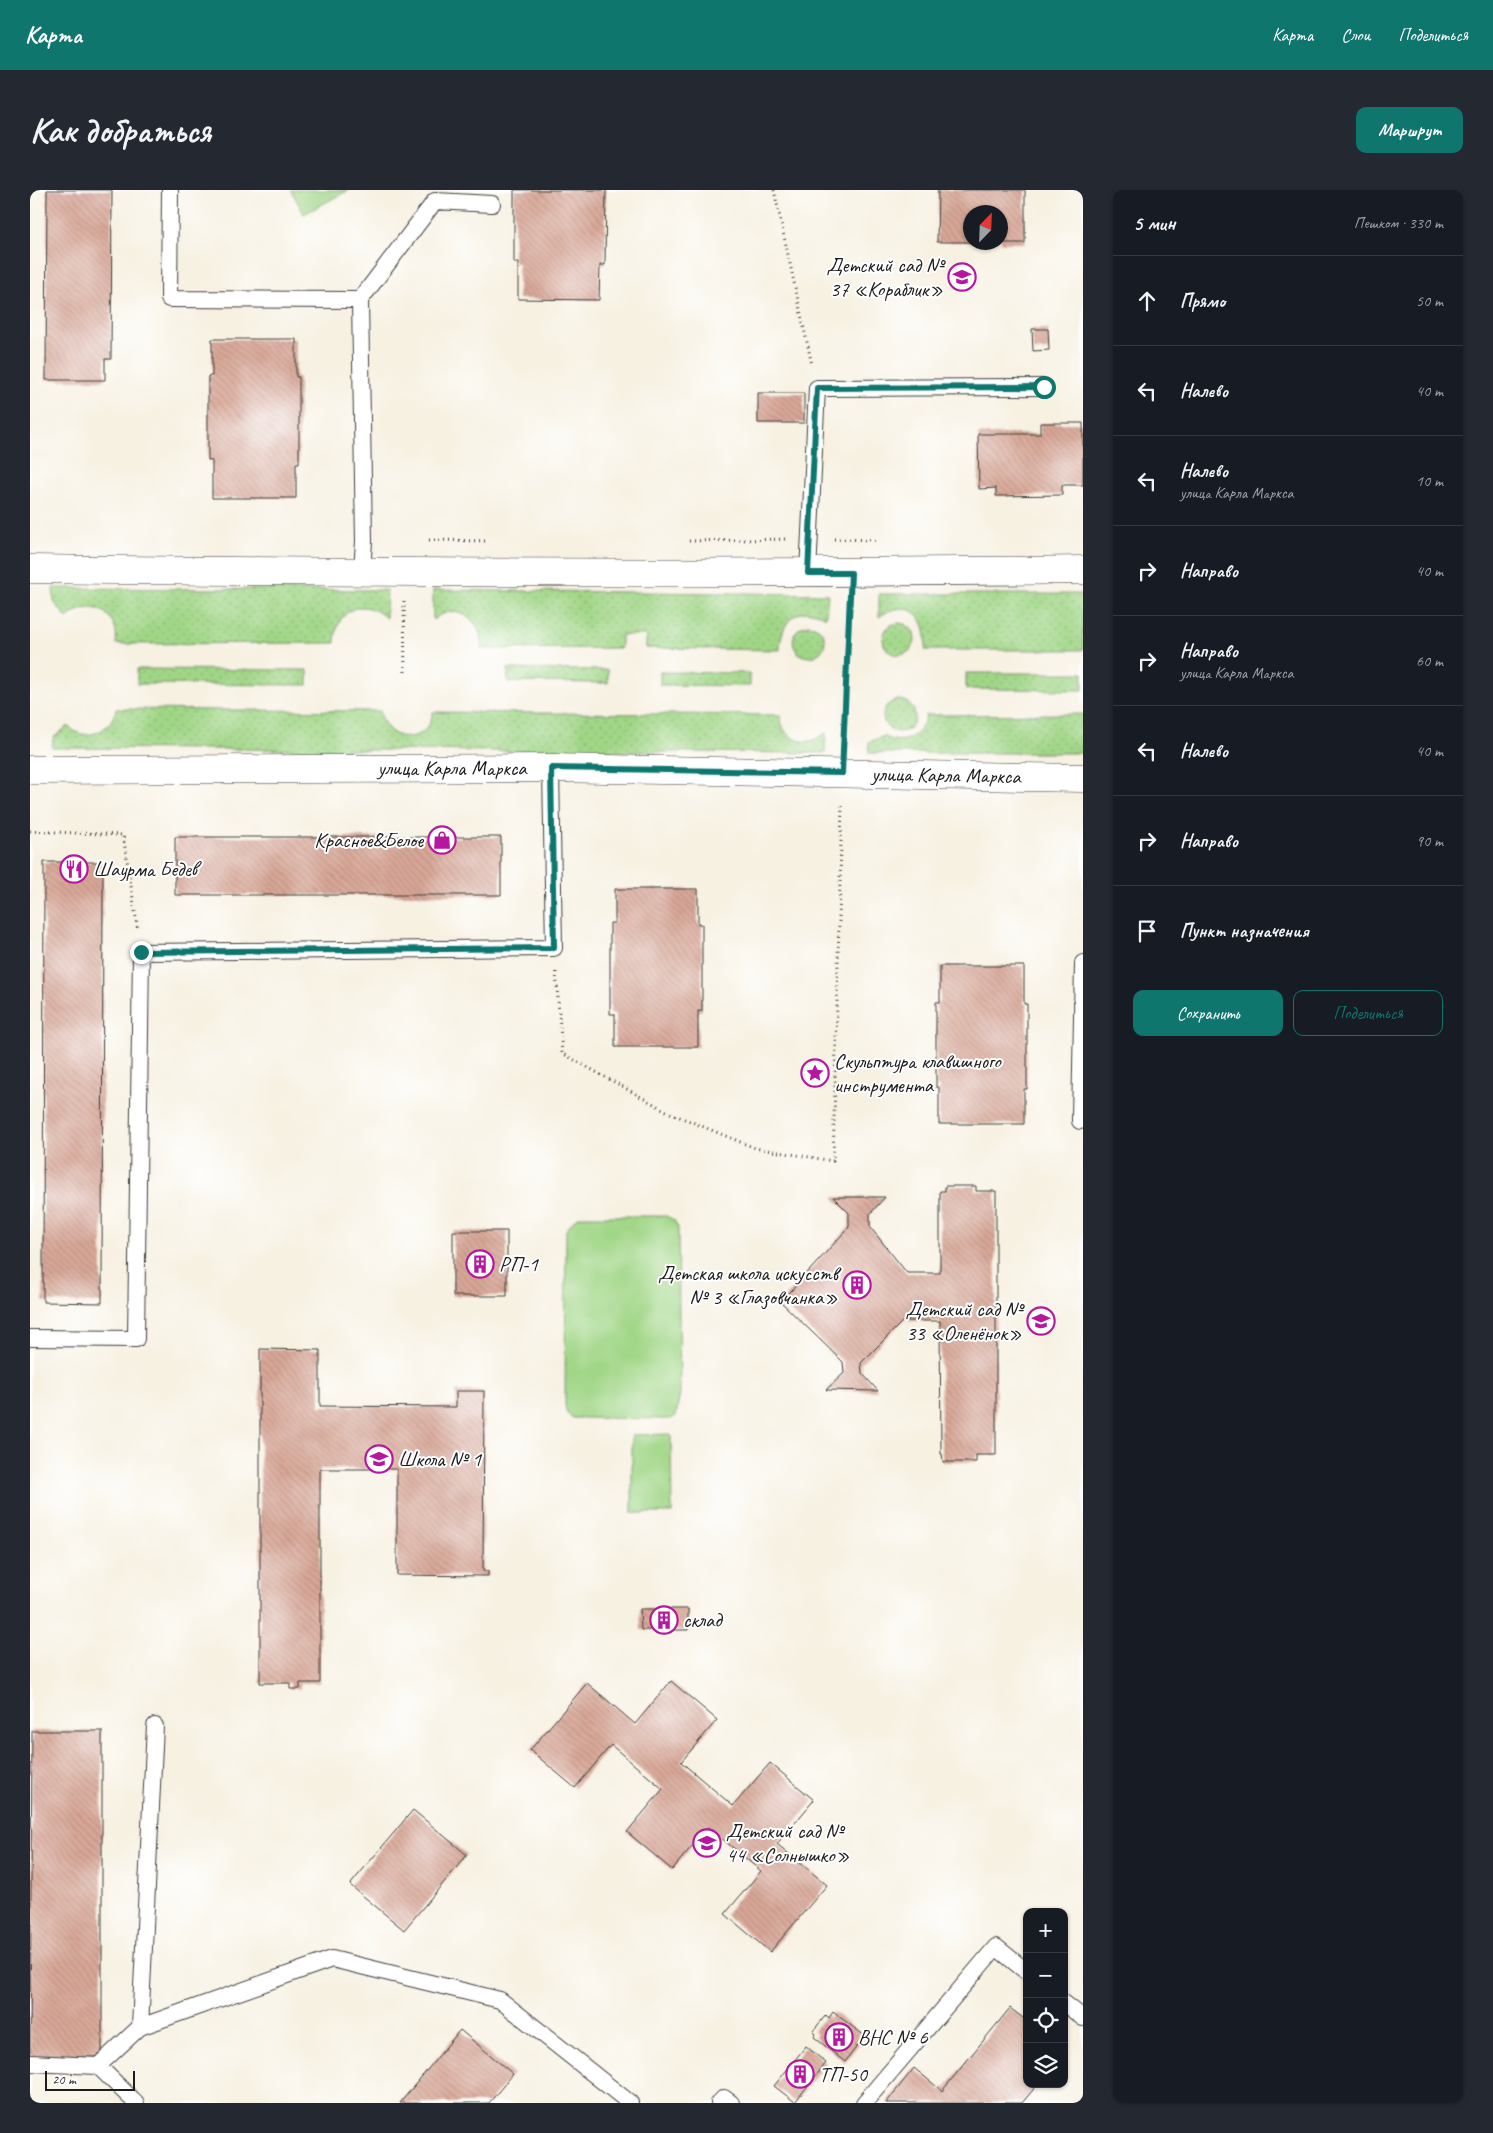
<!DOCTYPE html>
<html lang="ru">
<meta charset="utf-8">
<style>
:root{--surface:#171b24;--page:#242831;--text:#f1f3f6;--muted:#9ea1a6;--line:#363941;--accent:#0f766e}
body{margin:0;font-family:Caveat,sans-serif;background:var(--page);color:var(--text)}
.controls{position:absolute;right:15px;bottom:15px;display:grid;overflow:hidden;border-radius:10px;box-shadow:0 1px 4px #0004}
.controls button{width:45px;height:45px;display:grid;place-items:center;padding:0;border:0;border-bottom:1px solid var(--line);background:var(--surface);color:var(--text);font:25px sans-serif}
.compass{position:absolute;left:933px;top:15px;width:45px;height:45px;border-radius:50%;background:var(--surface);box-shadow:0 1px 4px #0004;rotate:23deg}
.scale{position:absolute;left:15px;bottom:12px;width:90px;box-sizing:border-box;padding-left:5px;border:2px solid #1c1c1c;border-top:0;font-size:14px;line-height:18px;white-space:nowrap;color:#1c1c1c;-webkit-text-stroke:4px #fff;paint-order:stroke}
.stop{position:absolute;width:15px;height:15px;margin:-11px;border:4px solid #0f766e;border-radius:50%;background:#fff}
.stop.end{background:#0f766e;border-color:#fff;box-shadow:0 1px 5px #0008}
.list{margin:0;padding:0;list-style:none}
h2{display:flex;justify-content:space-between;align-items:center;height:65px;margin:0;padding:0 20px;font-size:21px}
h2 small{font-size:16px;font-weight:400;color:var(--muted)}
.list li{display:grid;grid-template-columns:32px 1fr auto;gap:15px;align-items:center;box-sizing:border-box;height:90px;padding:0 20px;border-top:1px solid var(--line)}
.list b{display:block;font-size:19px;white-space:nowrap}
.list p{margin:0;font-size:16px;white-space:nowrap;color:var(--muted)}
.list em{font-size:16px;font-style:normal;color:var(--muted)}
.actions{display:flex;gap:10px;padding:15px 20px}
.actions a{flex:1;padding:11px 0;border:1px solid var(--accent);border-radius:10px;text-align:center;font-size:18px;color:var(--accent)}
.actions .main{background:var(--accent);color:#fff}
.icon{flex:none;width:28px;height:28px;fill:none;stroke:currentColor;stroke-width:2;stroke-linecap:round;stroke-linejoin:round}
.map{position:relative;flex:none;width:1053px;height:1913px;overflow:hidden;border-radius:10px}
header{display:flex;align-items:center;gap:30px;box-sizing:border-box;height:70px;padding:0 25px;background:var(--accent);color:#fff}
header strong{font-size:24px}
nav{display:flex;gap:28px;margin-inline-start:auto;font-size:18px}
.intro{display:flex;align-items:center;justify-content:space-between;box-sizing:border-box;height:120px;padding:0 30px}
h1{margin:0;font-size:35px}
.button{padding:12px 22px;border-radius:10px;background:var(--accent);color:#fff;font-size:18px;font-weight:700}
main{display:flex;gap:30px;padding:0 30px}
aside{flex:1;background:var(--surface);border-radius:10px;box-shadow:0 1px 4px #0004}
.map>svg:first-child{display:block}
</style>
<header>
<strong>Карта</strong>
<nav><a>Карта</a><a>Слои</a><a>Поделиться</a></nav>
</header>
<div class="intro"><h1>Как добраться</h1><a class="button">Маршрут</a></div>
<main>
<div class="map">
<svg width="1053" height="1913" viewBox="0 0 1053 1913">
<defs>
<pattern id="grass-dots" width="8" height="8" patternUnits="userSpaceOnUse" patternTransform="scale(1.25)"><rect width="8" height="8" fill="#a0d686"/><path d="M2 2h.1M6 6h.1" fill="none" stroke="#89b773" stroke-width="1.8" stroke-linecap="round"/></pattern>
<pattern id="building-back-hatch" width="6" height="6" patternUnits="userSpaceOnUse" patternTransform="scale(1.25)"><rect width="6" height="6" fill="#d8a797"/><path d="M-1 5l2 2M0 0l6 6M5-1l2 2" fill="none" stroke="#b98f82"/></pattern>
</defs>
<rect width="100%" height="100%" fill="#fff"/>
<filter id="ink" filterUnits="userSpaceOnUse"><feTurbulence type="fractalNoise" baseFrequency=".02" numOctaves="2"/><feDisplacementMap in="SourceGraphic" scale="10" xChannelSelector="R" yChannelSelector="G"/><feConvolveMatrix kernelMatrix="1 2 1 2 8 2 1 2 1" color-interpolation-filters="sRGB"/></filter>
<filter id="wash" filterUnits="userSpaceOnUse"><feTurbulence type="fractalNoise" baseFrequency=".0096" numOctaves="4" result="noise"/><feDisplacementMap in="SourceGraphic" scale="20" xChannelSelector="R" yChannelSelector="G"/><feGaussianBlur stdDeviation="1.12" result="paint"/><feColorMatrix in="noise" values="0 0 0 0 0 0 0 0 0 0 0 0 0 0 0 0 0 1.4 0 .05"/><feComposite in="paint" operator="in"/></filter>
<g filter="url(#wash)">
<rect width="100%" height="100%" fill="#f7f1e2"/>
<path fill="url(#grass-dots)" stroke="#5e7951" d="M 23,398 L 357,400 L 356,428 C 331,405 305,421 305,453 L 86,454 C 90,423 61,406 37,428 L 24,412 Z
M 403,400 L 798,404 L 796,427 C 768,412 750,432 750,460 L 616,458 L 616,445 L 591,445 L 591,458 L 451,459 C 454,430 427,410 403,430 Z
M 849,404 L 1053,404 L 1053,460 L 895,460 C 901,427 878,406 849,427 Z
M853 449a16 16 0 1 1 32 0a16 16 0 1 1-32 0Z
M763 451a16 16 0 1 1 32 0a16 16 0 1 1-32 0Z
M 107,479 L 278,480 L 278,495 L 107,494 Z
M 478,479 L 578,480 L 578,493 L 478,492 Z
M 630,482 L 720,483 L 720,496 L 630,495 Z
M 936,483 L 1053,483 L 1053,500 L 936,499 Z
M853 526a16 16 0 1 1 32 0a16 16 0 1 1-32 0Z
M 86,519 L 350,521 C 356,555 398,556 403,522 L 751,525 C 749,541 765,554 781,551 C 786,549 791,546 796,543 L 795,563 L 22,558 L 23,548 L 38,536 C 56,554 81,541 86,519 Z
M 1053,524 L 1053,563 L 839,563 L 839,552 L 854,546 C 873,558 892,545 896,525 Z"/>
<path fill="#a0d686" stroke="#5e7951" d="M 261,0 L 319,0 L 274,24 Z
M 551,1026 L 636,1026 L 644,1030 L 648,1038 L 650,1203 L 646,1226 L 640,1229 L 543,1228 L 537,1223 L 535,1216 L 536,1040 L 545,1029 Z
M 641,1244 L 642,1323 L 602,1323 L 602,1245 Z"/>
<g id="blocks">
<path fill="url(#building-back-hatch)" d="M 17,0 L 82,0 L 81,169 L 75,169 L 75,190 L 16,190 Z
M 484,0 L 576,0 L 575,75 L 570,75 L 569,110 L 488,109 L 488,73 L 484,73 Z
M 908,0 L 995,0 L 995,53 L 971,53 L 971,22 L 941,22 L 941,52 L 907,52 Z
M 1002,139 L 1018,139 L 1019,160 L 1003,161 Z
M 182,149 L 266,149 L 266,187 L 269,187 L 269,273 L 266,273 L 266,308 L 182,308 L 182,271 L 178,270 L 178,186 L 182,186 Z
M 728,203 L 774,203 L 774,233 L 728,233 Z
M 1010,233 L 1053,233 L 1053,295 L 1032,295 L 1032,305 L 966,306 L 966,298 L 949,299 L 948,244 L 1010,244 Z
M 145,647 L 471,647 L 471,705 L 145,705 Z
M 14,672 L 73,672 L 72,1113 L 13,1112 Z
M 585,699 L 668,699 L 668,734 L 672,734 L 672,821 L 668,821 L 668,857 L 585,857 L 585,824 L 580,824 L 580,733 L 585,733 Z
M 910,776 L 994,776 L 994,814 L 997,814 L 997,899 L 994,899 L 994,934 L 909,934 L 909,897 L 906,897 L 906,812 L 910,812 Z
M 915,996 L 946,996 L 946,1001 L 966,1001 L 966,1265 L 946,1265 L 946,1272 L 913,1272 L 912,1264 L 911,1264 L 910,1131 L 878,1131 L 878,1126 L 831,1173 L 832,1183 L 848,1201 L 796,1200 L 814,1183 L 813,1172 L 751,1112 L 819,1037 L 819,1023 L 803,1007 L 855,1007 L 840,1024 L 840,1037 L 877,1083 L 910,1083 L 910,1001 L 915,1001 Z
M 423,1041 L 477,1041 L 477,1106 L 423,1106 Z
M 230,1159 L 290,1160 L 290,1216 L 426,1217 L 426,1201 L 454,1201 L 453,1381 L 458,1381 L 458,1386 L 367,1385 L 367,1279 L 290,1279 L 290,1493 L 270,1493 L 270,1499 L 260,1499 L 260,1493 L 230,1493 Z
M 610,1419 L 658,1419 L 658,1440 L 611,1440 Z
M 641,1491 L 687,1530 L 651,1572 L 703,1616 L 740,1573 L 784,1610 L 747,1654 L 797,1695 L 740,1762 L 695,1724 L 731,1681 L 678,1637 L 642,1680 L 597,1642 L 633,1599 L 581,1555 L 545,1598 L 500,1560 L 557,1493 L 605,1534 Z
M 2,1541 L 72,1541 L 72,1867 L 0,1868 Z
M 383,1620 L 437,1665 L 374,1740 L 320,1695 Z
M 980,1818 L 997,1831 L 997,1894 L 1008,1894 L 992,1913 L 856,1913 L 884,1878 L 912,1901 Z
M 803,1822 L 835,1846 L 815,1872 L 784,1847 L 786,1844 L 783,1841 L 796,1825 L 799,1828 Z
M 430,1840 L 483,1884 L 459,1913 L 370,1913 Z
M 776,1856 L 796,1873 L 765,1912 L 744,1896 Z"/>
</g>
</g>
<g filter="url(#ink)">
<use href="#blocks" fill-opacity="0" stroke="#3d3c3a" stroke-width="1"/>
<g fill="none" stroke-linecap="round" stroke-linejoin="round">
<g stroke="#3d3c3a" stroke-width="18">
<path id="service" d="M 140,0 L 139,109 L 330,110 L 334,351 L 332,382
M 330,110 L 405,11 L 462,14
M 778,383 L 787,198 L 1014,197
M 1050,931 L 1053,773
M 0,1148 L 106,1149 L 111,762 L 524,758 L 521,578
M 1034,1813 L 1053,1828
M 110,1837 L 302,1769 L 470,1810 L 600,1913
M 0,1873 L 68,1876 L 106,1913
M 68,1876 L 110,1837 L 125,1536
M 689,1913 L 694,1908 L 701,1913
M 834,1913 L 966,1757 L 997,1782"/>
</g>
<g stroke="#3d3c3a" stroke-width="29">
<path id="minor" d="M 0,379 C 351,383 702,384 1053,380
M 0,580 L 521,578 L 1053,588"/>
</g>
<path stroke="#3d3c3a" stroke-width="3" stroke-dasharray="1 4" stroke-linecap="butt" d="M 744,0 L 782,175
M 804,349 L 847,350
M 399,350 L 458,351
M 659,351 L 757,349
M 374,411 L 375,483
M 813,554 L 820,411
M 0,641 L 93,645 L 108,740
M 526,782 L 532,863 L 640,923 L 725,958 L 803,971 L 812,613"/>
<use href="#service" stroke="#fff" stroke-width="16"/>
<use href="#minor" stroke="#fff" stroke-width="28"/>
</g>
</g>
<g fill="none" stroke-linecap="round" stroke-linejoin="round" filter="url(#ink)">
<path stroke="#0f766e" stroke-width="6" d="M 111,762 L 524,758 L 521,578 L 812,583 L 821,383 L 778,383 L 787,198 L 1014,197"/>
</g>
<defs>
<g id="school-ring" transform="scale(1.4375)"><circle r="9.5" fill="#fff" stroke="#b5179e" stroke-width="1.5"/><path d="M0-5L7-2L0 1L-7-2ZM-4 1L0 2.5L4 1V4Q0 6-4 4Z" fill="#b5179e"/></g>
<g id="shop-ring" transform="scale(1.4375)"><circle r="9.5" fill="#fff" stroke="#b5179e" stroke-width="1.5"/><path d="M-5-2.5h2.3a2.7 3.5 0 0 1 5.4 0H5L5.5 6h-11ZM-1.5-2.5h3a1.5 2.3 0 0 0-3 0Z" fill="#b5179e"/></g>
<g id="restaurant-ring" transform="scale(1.4375)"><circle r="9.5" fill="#fff" stroke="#b5179e" stroke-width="1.5"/><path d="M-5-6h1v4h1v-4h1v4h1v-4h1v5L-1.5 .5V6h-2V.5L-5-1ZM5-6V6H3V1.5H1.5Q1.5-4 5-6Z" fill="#b5179e"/></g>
<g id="sight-ring" transform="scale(1.4375)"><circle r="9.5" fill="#fff" stroke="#b5179e" stroke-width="1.5"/><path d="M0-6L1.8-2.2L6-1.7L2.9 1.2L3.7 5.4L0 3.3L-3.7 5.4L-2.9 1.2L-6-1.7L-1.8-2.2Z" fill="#b5179e"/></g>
<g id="building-ring" transform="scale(1.4375)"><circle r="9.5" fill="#fff" stroke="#b5179e" stroke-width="1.5"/><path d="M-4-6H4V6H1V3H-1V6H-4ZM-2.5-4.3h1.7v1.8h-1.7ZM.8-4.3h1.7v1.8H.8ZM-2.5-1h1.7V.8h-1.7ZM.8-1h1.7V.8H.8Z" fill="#b5179e"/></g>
</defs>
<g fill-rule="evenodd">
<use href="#school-ring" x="932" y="87"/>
<use href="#shop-ring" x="412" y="650"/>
<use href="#restaurant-ring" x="44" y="679"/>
<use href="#sight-ring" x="785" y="883"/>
<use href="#building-ring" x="450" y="1074"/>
<use href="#building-ring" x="827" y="1095"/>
<use href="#school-ring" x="1011" y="1131"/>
<use href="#school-ring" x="349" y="1269"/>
<use href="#building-ring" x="634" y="1430"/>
<use href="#school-ring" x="677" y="1653"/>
<use href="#building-ring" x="809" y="1847"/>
<use href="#building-ring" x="770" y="1884"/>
</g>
<g text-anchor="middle" stroke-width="4" stroke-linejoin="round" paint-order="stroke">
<g font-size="21" fill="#1c1c1c" stroke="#fff" text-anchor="start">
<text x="913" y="82" text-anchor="end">Детский сад №<tspan x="913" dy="24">37 «Кораблик»</tspan></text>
<text x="393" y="657" text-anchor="end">Красное&amp;Белое</text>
<text x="63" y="686">Шаурма Бедев</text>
<text x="804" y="878">Скульптура клавишного<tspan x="804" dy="24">инструмента</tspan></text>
<text x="469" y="1081">РП-1</text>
<text x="808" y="1090" text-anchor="end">Детская школа искусств<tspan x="808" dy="24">№ 3 «Глазовчанка»</tspan></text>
<text x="992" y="1126" text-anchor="end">Детский сад №<tspan x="992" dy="24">33 «Оленёнок»</tspan></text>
<text x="368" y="1276">Школа № 1</text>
<text x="653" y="1437">склад</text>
<text x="696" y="1648">Детский сад №<tspan x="696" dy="24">44 «Солнышко»</tspan></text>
<text x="828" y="1854">ВНС № 6</text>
<text x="789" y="1891">ТП-50</text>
</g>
<g font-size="21" fill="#1c1c1c" stroke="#fff">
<text x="422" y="585">улица Карла Маркса</text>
<text transform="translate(916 585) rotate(1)" y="7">улица Карла Маркса</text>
</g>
</g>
</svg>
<div class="controls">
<button>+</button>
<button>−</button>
<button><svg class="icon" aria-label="locate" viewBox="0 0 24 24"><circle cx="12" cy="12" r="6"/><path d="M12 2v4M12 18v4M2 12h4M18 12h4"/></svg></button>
<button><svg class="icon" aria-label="layers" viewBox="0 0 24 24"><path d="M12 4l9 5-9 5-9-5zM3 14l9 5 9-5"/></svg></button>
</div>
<svg class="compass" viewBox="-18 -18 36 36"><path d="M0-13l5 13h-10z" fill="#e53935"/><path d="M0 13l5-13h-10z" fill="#9ea1a6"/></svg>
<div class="scale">20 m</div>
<div class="stop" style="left:1014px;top:197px"></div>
<div class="stop end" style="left:111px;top:762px"></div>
</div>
<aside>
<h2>5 мин<small>Пешком · 330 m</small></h2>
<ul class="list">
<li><svg class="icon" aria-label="ahead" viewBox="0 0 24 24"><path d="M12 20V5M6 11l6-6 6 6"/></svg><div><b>Прямо</b></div><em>50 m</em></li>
<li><svg class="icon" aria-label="left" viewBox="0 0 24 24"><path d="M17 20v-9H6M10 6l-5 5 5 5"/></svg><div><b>Налево</b></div><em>40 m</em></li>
<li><svg class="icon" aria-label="left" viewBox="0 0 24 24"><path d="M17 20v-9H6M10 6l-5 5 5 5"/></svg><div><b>Налево</b><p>улица Карла Маркса</p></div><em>10 m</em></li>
<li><svg class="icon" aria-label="right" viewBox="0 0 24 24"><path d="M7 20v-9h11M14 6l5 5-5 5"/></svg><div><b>Направо</b></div><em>40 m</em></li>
<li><svg class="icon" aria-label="right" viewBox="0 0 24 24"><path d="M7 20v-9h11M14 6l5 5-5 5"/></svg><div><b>Направо</b><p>улица Карла Маркса</p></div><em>60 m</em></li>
<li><svg class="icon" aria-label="left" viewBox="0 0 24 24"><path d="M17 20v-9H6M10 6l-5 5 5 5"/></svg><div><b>Налево</b></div><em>40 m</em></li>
<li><svg class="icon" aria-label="right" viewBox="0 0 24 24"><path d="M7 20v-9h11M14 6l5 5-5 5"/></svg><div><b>Направо</b></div><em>90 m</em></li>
<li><svg class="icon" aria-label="arrive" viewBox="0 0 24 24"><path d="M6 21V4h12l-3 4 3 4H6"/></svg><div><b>Пункт назначения</b></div></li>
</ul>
<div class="actions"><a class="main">Сохранить</a><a>Поделиться</a></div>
</aside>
</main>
